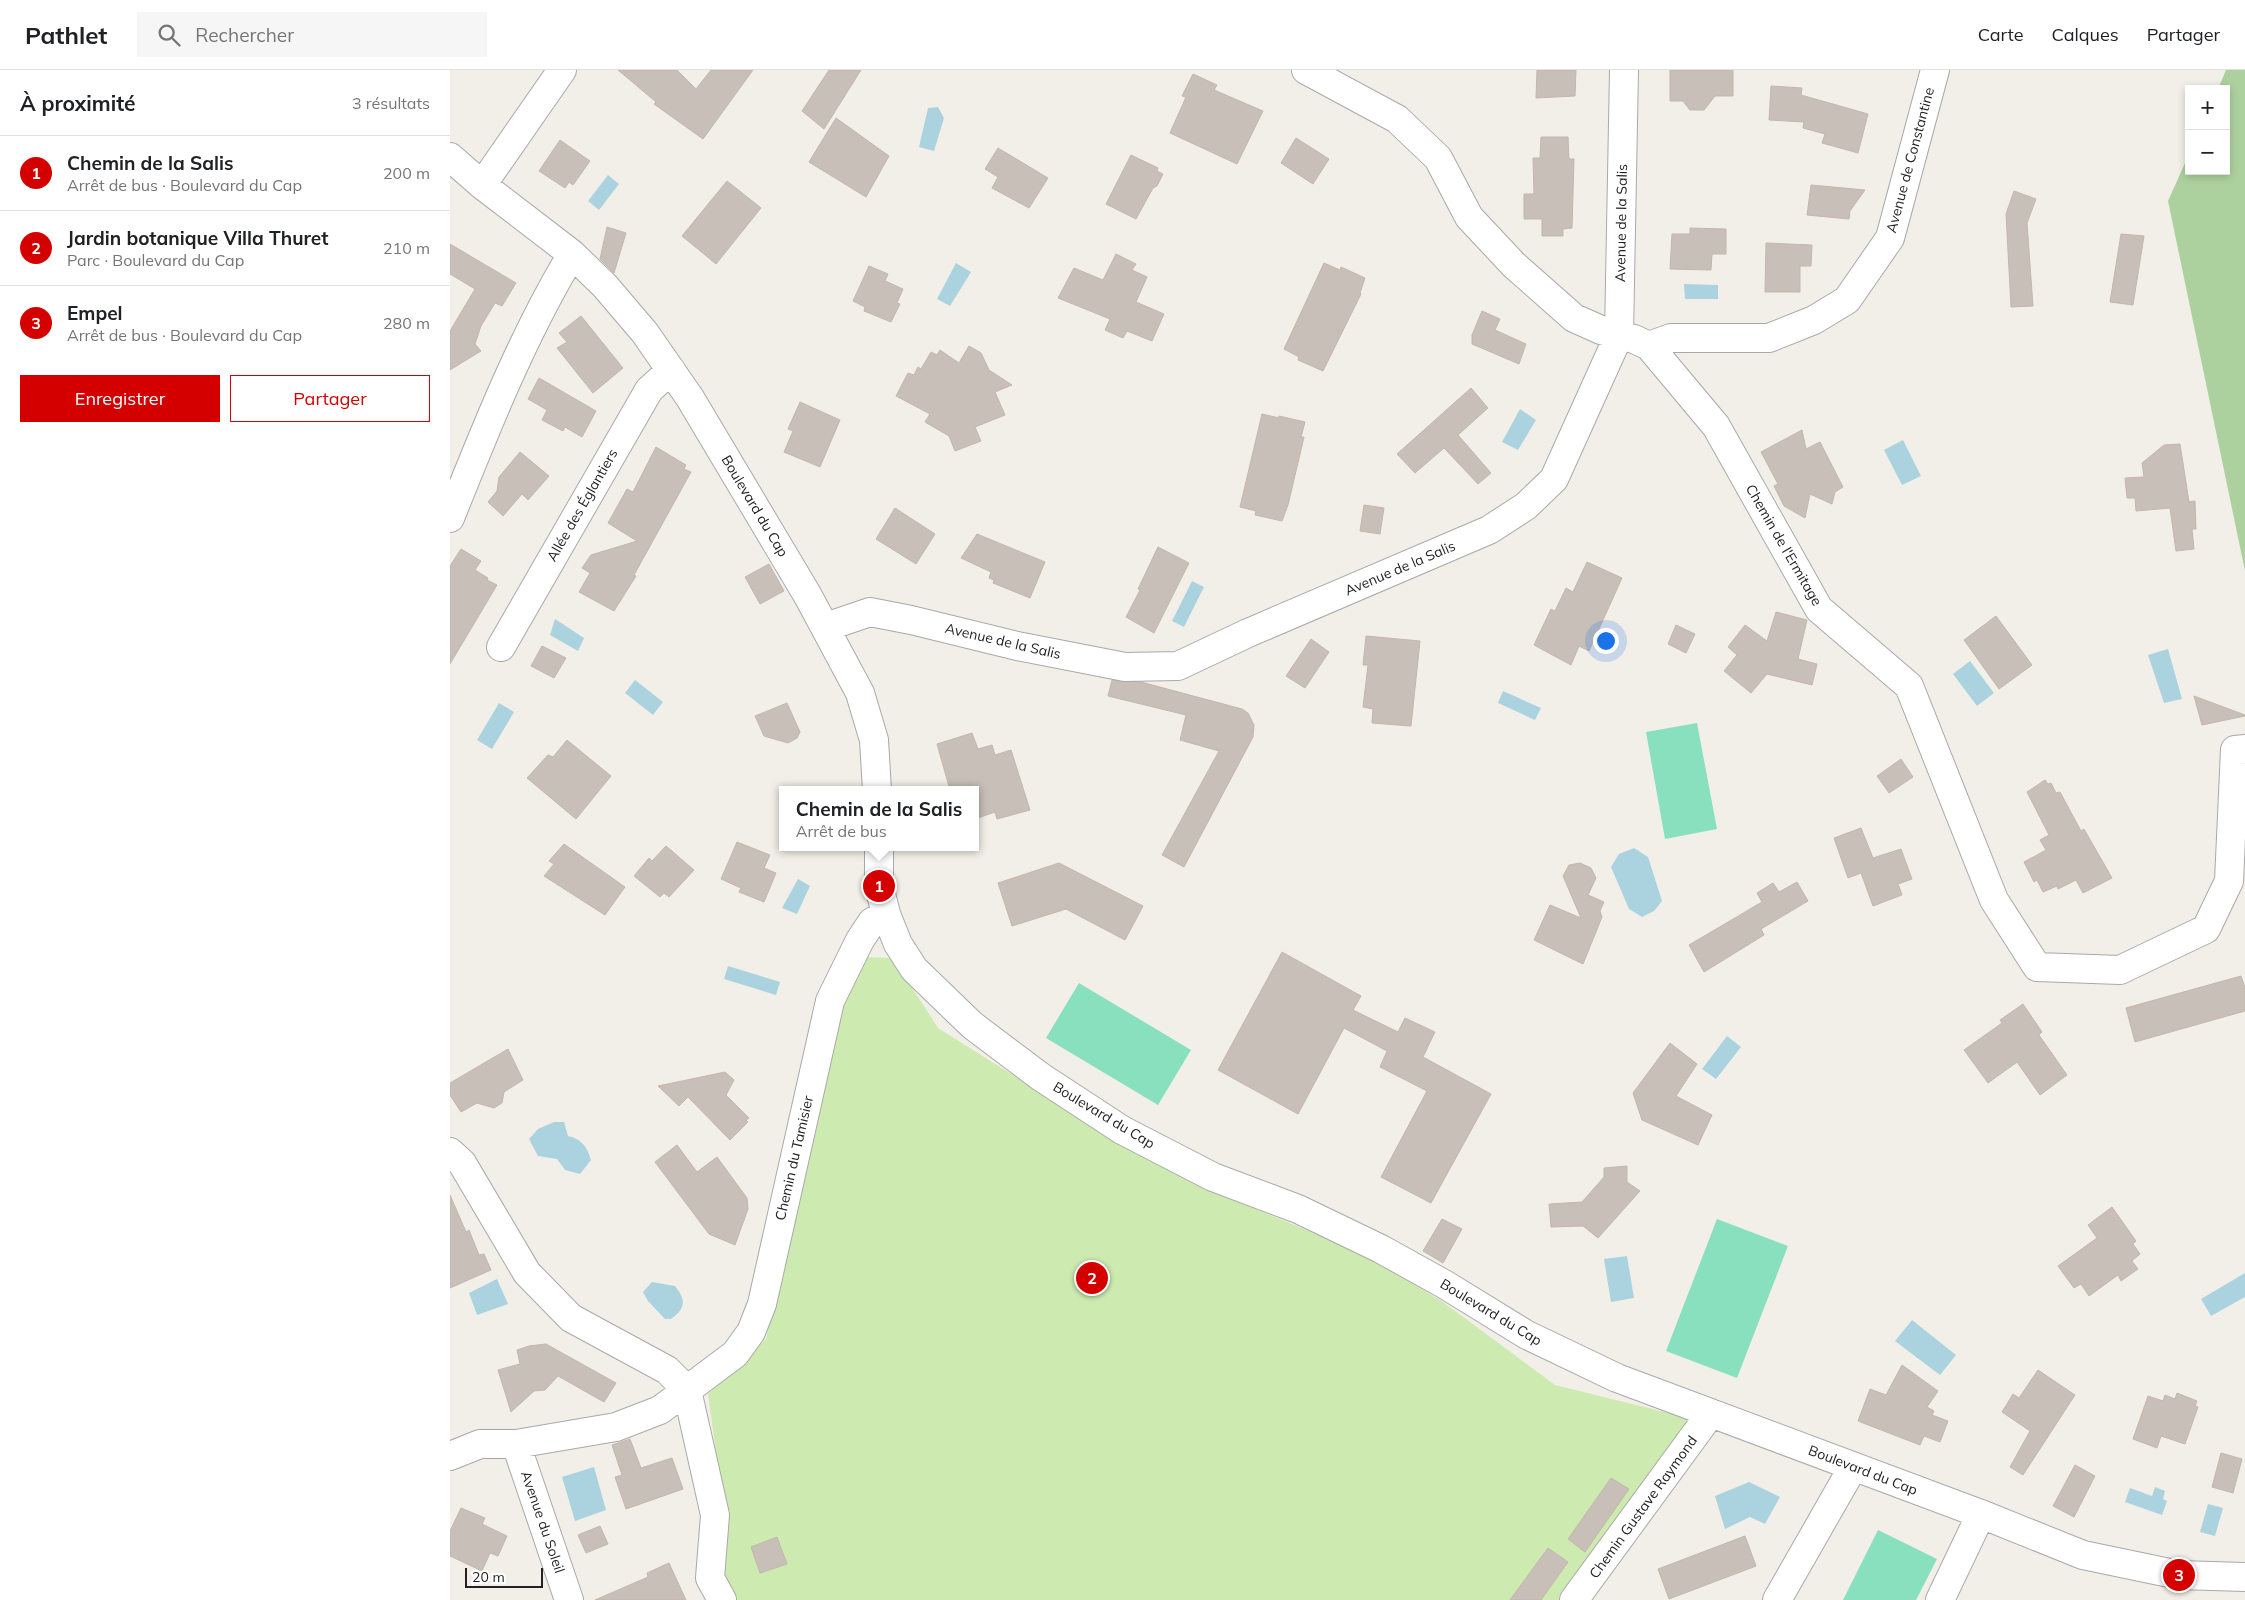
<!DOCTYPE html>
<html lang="fr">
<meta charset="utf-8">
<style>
:root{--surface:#fff;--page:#f6f6f6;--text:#202124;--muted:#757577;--line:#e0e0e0;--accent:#d40000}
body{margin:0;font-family:Mulish,sans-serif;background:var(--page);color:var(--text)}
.controls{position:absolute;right:15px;top:15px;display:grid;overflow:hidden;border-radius:0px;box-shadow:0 2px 8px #0003}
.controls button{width:45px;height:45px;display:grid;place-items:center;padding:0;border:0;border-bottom:1px solid var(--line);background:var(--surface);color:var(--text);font:25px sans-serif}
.scale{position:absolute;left:15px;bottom:12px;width:78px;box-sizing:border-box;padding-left:5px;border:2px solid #222;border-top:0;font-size:14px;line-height:18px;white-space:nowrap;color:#222;-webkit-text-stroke:4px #fff;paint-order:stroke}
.you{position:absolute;left:1155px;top:570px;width:18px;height:18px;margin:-12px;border:4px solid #fff;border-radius:50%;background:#1a73e8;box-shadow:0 0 0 8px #1a73e833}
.badge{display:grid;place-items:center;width:32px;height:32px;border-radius:50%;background:var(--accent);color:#fff;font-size:16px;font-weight:700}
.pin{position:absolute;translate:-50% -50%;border:2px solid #fff;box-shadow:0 1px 5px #0006}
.popup{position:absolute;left:329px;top:716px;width:200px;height:65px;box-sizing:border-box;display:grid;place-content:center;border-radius:0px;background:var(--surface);filter:drop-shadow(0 1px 4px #0005);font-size:16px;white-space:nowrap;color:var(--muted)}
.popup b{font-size:19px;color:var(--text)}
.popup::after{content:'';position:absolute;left:50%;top:100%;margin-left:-10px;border:10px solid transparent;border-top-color:var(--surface)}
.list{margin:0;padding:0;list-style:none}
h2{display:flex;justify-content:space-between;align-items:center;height:65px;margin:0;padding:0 20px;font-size:21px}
h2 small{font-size:16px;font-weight:400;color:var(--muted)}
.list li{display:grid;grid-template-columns:32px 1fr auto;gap:15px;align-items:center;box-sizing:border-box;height:75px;padding:0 20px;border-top:1px solid var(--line)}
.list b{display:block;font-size:19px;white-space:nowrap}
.list p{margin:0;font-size:16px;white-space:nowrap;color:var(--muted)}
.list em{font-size:16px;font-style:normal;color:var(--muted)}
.actions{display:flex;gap:10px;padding:15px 20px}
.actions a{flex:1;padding:11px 0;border:1px solid var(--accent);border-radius:0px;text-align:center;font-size:18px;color:var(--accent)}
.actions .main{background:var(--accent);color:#fff}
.icon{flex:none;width:28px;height:28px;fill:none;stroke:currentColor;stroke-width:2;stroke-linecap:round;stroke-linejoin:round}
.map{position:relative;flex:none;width:1795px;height:1530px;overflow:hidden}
header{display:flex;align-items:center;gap:30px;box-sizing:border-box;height:70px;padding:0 25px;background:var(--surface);border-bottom:1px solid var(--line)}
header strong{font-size:24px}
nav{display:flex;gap:28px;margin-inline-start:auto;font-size:18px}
.search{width:350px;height:45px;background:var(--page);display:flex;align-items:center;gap:12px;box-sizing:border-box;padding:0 18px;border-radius:0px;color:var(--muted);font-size:19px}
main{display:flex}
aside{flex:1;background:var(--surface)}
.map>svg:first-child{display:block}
</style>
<header>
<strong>Pathlet</strong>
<div class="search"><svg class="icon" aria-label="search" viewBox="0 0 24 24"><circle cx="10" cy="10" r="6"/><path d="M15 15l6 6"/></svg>Rechercher</div>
<nav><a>Carte</a><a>Calques</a><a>Partager</a></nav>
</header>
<main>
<aside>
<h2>À proximité<small>3 résultats</small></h2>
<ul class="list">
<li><span class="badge">1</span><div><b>Chemin de la Salis</b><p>Arrêt de bus · Boulevard du Cap</p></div><em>200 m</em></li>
<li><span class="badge">2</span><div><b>Jardin botanique Villa Thuret</b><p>Parc · Boulevard du Cap</p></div><em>210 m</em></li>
<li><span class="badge">3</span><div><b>Empel</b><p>Arrêt de bus · Boulevard du Cap</p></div><em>280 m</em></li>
</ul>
<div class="actions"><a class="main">Enregistrer</a><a>Partager</a></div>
</aside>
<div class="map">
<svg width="1795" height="1530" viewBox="0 0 1795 1530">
<rect width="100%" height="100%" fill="#f2efe9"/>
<path fill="#cdebb0" d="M 411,887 L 443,888 L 488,958 L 666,1070 L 769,1124 L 915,1184 L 993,1232 L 1105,1315 L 1235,1347 L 1239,1354 L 1116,1530 L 285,1530 L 268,1508 L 275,1448 L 258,1324 L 316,1269 L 391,945 Z"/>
<path fill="#add19e" d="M 1776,0 L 1795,0 L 1795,501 L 1718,131 L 1739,84 L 1739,101 L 1776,101 L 1776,19 L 1768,19 Z"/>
<path fill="#88e0be" d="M 1247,653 L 1267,759 L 1215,769 L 1196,662 Z
M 629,913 L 741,980 L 708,1035 L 596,968 Z
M 1267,1149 L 1338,1176 L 1287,1308 L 1216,1281 Z
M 1428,1460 L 1487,1489 L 1466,1530 L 1393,1530 Z"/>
<path fill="#aad3df" d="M 488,37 L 494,48 L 484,81 L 469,77 L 478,38 Z
M 158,105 L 169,114 L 149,140 L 138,131 Z
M 506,193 L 521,202 L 500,236 L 487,229 Z
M 1234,214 L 1268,215 L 1268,229 L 1235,229 Z
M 1070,339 L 1086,350 L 1068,380 L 1052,372 Z
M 1453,370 L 1471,406 L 1452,415 L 1434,380 Z
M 742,511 L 754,517 L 734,557 L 722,551 Z
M 105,549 L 134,568 L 128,581 L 100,565 Z
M 1718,579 L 1732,629 L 1714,633 L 1698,585 Z
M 1520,591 L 1544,623 L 1527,636 L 1503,604 Z
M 185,610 L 213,632 L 203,645 L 175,623 Z
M 1053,621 L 1091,638 L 1085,650 L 1048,633 Z
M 49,633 L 64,642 L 42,679 L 27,670 Z
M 1184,778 L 1198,787 L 1212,831 L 1204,841 L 1192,847 L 1179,839 L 1161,797 L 1169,784 Z
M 348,809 L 360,816 L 347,844 L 332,838 Z
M 278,896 L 330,912 L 326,925 L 274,909 Z
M 1277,966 L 1291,977 L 1266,1009 L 1252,999 Z
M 104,1052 L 114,1052 L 118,1066 C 132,1069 137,1077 141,1090 L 130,1104 L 115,1100 L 107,1089 L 88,1086 L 79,1069 L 88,1059 Z
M 1177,1186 L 1184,1228 L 1161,1232 L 1154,1189 Z
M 1795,1203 L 1795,1227 L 1761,1246 L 1751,1229 Z
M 47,1209 L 58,1234 L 27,1245 L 19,1223 Z
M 202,1212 L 225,1216 C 236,1229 236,1239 221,1249 L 215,1249 L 198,1231 L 193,1222 Z
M 1462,1250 L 1506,1285 L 1490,1305 L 1445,1271 Z
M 144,1397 L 156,1440 L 125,1451 L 112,1407 Z
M 1299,1412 L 1330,1427 L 1315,1454 L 1300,1447 L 1275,1459 L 1265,1426 Z
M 1705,1417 L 1715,1421 L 1713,1429 L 1717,1431 L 1712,1445 L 1675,1432 L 1680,1418 L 1702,1426 Z
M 1758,1434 L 1773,1438 L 1765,1466 L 1750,1462 Z"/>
<path fill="#c7bfb8" stroke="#c4b6ab" d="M 168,0 L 227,0 L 246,19 L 261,0 L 303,0 L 253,69 L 204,34 L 206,32 Z
M 379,0 L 411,0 L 374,59 L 352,41 Z
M 1087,0 L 1126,0 L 1125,26 L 1086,28 Z
M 1220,0 L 1283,0 L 1283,26 L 1265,26 L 1254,40 L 1240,40 L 1233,31 L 1220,31 Z
M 743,4 L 767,15 L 764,20 L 813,41 L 787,94 L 720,63 L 736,27 L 732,26 Z
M 1321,16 L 1352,18 L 1351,25 L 1418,44 L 1408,83 L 1372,73 L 1375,64 L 1353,58 L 1354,52 L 1319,50 Z
M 386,48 L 439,86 L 416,127 L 359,92 Z
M 1091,67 L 1118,67 L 1119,89 L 1124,89 L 1122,158 L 1113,159 L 1113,166 L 1092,166 L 1092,149 L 1074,149 L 1074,124 L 1084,124 L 1083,88 L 1090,88 Z
M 846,68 L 879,89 L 863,114 L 831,93 Z
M 110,70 L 140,91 L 123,115 L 119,112 L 115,118 L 89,101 Z
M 548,78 L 598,108 L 579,138 L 542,118 L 548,107 L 535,99 Z
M 681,85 L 708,98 L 707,101 L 713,104 L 707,116 L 703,118 L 686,149 L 656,134 Z
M 277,111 L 311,138 L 266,194 L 232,166 Z
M 1361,115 L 1415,120 L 1400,141 L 1399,149 L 1357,145 Z
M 1564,121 L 1586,129 L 1577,153 L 1583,236 L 1561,237 L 1556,144 Z
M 157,157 L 176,163 L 164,203 L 150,189 Z
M 1240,158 L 1276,159 L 1276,184 L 1262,184 L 1261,200 L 1220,199 L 1222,164 L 1240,164 Z
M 1671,164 L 1694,166 L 1683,235 L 1660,232 Z
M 1316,173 L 1362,175 L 1361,196 L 1350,196 L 1350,222 L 1315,222 Z
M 0,174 L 66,213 L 52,236 L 45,233 L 31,256 L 25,274 L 31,281 L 0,300 L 0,261 L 25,219 L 0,204 Z
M 666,184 L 686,194 L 682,200 L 697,207 L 686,232 L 714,244 L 702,271 L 677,261 L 673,268 L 655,260 L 660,249 L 608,228 L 624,198 L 653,210 Z
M 874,193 L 890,200 L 891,197 L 915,208 L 910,223 L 911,224 L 873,301 L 848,290 L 849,287 L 834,279 Z
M 419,196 L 438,204 L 435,211 L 453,219 L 447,233 L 450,234 L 441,252 L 414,241 L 415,237 L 403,231 Z
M 1032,241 L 1050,249 L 1045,260 L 1076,274 L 1069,294 L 1022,274 L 1022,265 Z
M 131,246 L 173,298 L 143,323 L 107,278 L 117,272 L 109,263 Z
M 519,276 L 531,283 L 539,300 L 562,315 L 545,322 L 555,345 L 525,357 L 531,371 L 505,381 L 499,366 L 475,352 L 480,344 L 446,326 L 458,303 L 464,305 L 468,297 L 471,299 L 481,282 L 487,285 L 490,280 L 509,293 Z
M 89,308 L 146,341 L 132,367 L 115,357 L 113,361 L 92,350 L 97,340 L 78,329 Z
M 1021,318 L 1038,338 L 1008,365 L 1041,403 L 1028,414 L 994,378 L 965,403 L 947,384 Z
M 350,332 L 390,350 L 370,397 L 334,382 L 343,361 L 338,359 Z
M 812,344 L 829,348 L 829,346 L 855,352 L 851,367 L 854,367 L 838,435 L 832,451 L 805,445 L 806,441 L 790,437 Z
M 1352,360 L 1356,379 L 1370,372 L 1393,417 L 1385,422 L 1382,434 L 1360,424 L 1355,448 L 1334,436 L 1324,416 L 1328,414 L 1311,382 Z
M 1730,374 L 1739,432 L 1745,431 L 1746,459 L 1742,459 L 1744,479 L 1726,481 L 1720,438 L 1686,441 L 1685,428 L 1677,428 L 1675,408 L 1694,407 L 1692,393 L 1714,375 Z
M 206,377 L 236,395 L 234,399 L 241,402 L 184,505 L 186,506 L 164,541 L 129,522 L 140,503 L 132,498 L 141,485 L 187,471 L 158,453 L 177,419 L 183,422 Z
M 70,382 L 99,406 L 78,430 L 72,424 L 53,446 L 38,432 L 47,421 L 49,407 Z
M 914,435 L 934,438 L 930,464 L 910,461 Z
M 445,438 L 485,464 L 466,494 L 426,469 Z
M 527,464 L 595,492 L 580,528 L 543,513 L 544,510 L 539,508 L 541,502 L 511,488 Z
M 708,477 L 739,493 L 704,563 L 676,547 L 690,520 L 688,519 Z
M 11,479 L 31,491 L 25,500 L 38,508 L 37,510 L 47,515 L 0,594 L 0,496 Z
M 1137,492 L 1172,508 L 1139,581 L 1129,576 L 1121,595 L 1084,575 L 1101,539 L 1105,541 L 1116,518 L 1123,522 Z
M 319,494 L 334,521 L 310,534 L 295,507 Z
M 1326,542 L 1357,550 L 1348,589 L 1367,594 L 1362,615 L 1317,604 L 1301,623 L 1274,601 L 1287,585 L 1278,577 L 1295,555 L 1317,571 Z
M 1546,546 L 1582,595 L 1549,619 L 1514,570 Z
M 1226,555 L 1245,564 L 1236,583 L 1218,574 Z
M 916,566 L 970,571 L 961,656 L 922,653 L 923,639 L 913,637 L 918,595 L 913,595 Z
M 861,569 L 879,582 L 855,618 L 836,606 Z
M 92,576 L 116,588 L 104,608 L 81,596 Z
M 662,610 L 691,612 L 792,639 L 798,643 L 804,655 L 803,667 L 734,797 L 712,785 L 769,681 L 730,670 L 736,645 L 658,626 Z
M 1744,626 L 1795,645 L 1795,646 L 1752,655 Z
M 337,633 L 350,662 L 347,668 L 338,673 L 314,666 L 305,646 Z
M 522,663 L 528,679 L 542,675 L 545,685 L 561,680 L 580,740 L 547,749 L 545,742 L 525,749 L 525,720 L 500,720 L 487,674 Z
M 117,670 L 161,706 L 126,749 L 77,708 L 98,685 L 103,687 Z
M 1451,689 L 1463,707 L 1439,723 L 1427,706 Z
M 1595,710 L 1598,714 L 1601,713 L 1606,723 L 1610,722 L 1631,761 L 1634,759 L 1662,808 L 1633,823 L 1626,810 L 1608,819 L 1607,816 L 1593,822 L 1587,810 L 1584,812 L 1574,792 L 1596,780 L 1590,770 L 1599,765 L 1577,722 Z
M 1411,758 L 1423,788 L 1451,779 L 1462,809 L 1448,814 L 1452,825 L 1423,836 L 1411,803 L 1398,808 L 1384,768 Z
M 287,772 L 320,785 L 314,798 L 326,803 L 314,832 L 289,822 L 291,818 L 271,809 Z
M 114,774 L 175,817 L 155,845 L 94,806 L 104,794 L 99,791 Z
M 216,776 L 244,800 L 219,827 L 214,823 L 210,827 L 184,806 L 199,788 L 202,791 Z
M 609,793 L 693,836 L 675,870 L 616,839 L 562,856 L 548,813 Z
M 1130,793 L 1141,798 L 1146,808 L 1138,825 L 1154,832 L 1150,841 L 1152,847 L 1133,894 L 1084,870 L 1100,835 L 1131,848 L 1113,806 L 1119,795 Z
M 1347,812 L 1358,831 L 1311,859 L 1314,865 L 1254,902 L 1239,875 L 1312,832 L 1307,823 L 1323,813 L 1329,822 Z
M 832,882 L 911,926 L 903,940 L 948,962 L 955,948 L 985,962 L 973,987 L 1041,1024 L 981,1133 L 931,1107 L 977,1021 L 930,997 L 937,981 L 894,958 L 848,1044 L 768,1000 Z
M 1791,906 L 1795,918 L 1795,941 L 1685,972 L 1676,938 Z
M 1573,934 L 1592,962 L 1589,965 L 1617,1005 L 1590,1025 L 1567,992 L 1538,1013 L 1514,980 L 1552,953 L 1550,950 Z
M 1220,973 L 1247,994 L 1226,1026 L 1262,1045 L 1248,1075 L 1192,1050 L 1183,1023 Z
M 58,979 L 73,1010 L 54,1022 L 52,1033 L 44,1038 L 27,1033 L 11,1042 L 0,1025 L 0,1013 Z
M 275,1002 L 284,1010 L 276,1025 L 299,1048 L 296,1050 L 298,1052 L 280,1070 L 238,1027 L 229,1036 L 208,1016 Z
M 227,1075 L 247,1102 L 267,1087 L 297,1128 L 298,1139 L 285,1175 L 259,1164 L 205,1092 Z
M 1177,1096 L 1177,1112 L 1190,1121 L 1148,1168 L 1133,1156 L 1101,1157 L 1099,1134 L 1132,1132 L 1154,1107 L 1154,1098 Z
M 0,1125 L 16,1162 L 19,1160 L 29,1185 L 34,1184 L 41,1200 L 0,1218 Z
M 1662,1137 L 1686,1171 L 1683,1174 L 1690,1184 L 1682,1191 L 1688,1199 L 1671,1211 L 1668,1205 L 1639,1226 L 1631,1214 L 1624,1218 L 1608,1196 L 1647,1168 L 1638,1155 Z
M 992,1149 L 1012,1159 L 993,1193 L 973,1181 Z
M 96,1274 L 166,1313 L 154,1332 L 108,1306 L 95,1320 L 84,1321 L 61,1342 L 48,1300 L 70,1294 L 67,1280 L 79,1276 Z
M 1452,1295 L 1488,1321 L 1477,1337 L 1484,1341 L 1482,1345 L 1498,1351 L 1490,1372 L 1474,1366 L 1470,1375 L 1408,1351 L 1420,1319 L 1436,1325 Z
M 1588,1300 L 1625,1325 L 1573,1405 L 1560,1397 L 1580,1361 L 1552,1342 L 1563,1324 L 1569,1328 Z
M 1727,1323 L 1747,1331 L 1745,1336 L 1748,1337 L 1735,1374 L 1711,1366 L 1707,1378 L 1683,1369 L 1698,1326 L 1713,1331 L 1715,1325 L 1725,1329 Z
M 180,1369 L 191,1398 L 222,1388 L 233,1419 L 176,1439 L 165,1407 L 172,1405 L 162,1375 Z
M 1771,1383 L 1792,1389 L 1783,1423 L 1762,1417 Z
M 1625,1395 L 1645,1406 L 1624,1447 L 1603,1436 Z
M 1161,1408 L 1179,1419 L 1135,1482 L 1118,1469 Z
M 11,1438 L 35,1448 L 32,1454 L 57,1466 L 48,1486 L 40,1483 L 32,1501 L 0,1486 L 0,1461 Z
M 150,1456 L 158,1474 L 136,1483 L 128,1465 Z
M 1295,1466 L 1306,1496 L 1219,1529 L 1208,1499 Z
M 327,1467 L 337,1494 L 310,1503 L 301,1477 Z
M 1098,1478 L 1118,1492 L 1091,1530 L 1060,1530 Z
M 219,1493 L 236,1530 L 145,1530 L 198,1507 L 197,1503 Z"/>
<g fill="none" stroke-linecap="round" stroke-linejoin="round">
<g stroke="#a9a9a9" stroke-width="30">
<path id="minor" d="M 856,0 L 947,49 L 988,88 L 1019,147 L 1064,195 L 1124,248 L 1151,260 L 1184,269 L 1199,276 L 1266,356 L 1369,539 L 1459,616 L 1544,830 L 1587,897 L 1670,900 L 1756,859 L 1779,811 L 1785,680 L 1795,679
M 0,87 L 32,115 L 122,184 L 155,216 L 195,263 L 240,328 L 358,526 L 410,623 L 424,670 L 427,720
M 32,115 L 112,0
M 1199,276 L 1221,268 L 1319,268 L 1364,250 L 1397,230 L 1440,168 L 1485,0
M 0,448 C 36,358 72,267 122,184
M 376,557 L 420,542 L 461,550 L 567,576 L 675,597 L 728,596 L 798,563 L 1039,460 L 1076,436 L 1104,409 L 1169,265 L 1174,0
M 51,577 L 199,320 L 221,300
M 429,777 L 429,816 L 436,844 L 448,874 L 464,899 L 522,955 L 591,1007 L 672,1060 L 763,1107 L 848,1139 L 931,1179 L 994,1214 L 1077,1265 L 1167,1308 L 1531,1444 L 1633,1485 L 1729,1505 L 1795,1507
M 0,1082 L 12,1093 L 77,1203 L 121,1248 L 217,1300 L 237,1320 L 210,1340 L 166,1357 L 66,1374 L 30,1374 L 0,1386
M 66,1374 L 119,1530
M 272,1530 L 260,1508 L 265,1445 L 237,1320 L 285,1284 L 301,1262 L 312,1234 L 380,931 L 410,870 L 422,852 L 436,844
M 1124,1530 L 1261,1343
M 1327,1530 L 1403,1397
M 1490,1530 L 1531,1444"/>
</g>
<use href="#minor" stroke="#fff" stroke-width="28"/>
</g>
<g text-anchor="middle" stroke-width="4" stroke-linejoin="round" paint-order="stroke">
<g font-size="14" fill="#222" stroke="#fff">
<text transform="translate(1460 90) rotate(-75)" y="5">Avenue de Constantine</text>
<text transform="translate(1171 153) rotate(-89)" y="5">Avenue de la Salis</text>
<text transform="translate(132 435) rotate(-60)" y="5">Allée des Églantiers</text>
<text transform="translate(305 436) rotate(59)" y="5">Boulevard du Cap</text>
<text transform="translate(1334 475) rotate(60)" y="5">Chemin de l'Ermitage</text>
<text transform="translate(950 498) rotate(-23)" y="5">Avenue de la Salis</text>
<text transform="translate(553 571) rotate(13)" y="5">Avenue de la Salis</text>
<text transform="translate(654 1045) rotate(31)" y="5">Boulevard du Cap</text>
<text transform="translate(344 1088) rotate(-77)" y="5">Chemin du Tamisier</text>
<text transform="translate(1041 1242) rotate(31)" y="5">Boulevard du Cap</text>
<text transform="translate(1413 1400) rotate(21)" y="5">Boulevard du Cap</text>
<text transform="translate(1193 1437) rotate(-54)" y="5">Chemin Gustave Raymond</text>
<text transform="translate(93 1452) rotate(71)" y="5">Avenue du Soleil</text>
</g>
</g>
</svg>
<div class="controls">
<button>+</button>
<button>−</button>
</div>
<div class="scale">20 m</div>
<div class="you"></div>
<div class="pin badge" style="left:429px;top:816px">1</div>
<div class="popup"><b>Chemin de la Salis</b>Arrêt de bus</div>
<div class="pin badge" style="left:642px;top:1208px">2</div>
<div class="pin badge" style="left:1729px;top:1505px">3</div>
</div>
</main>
